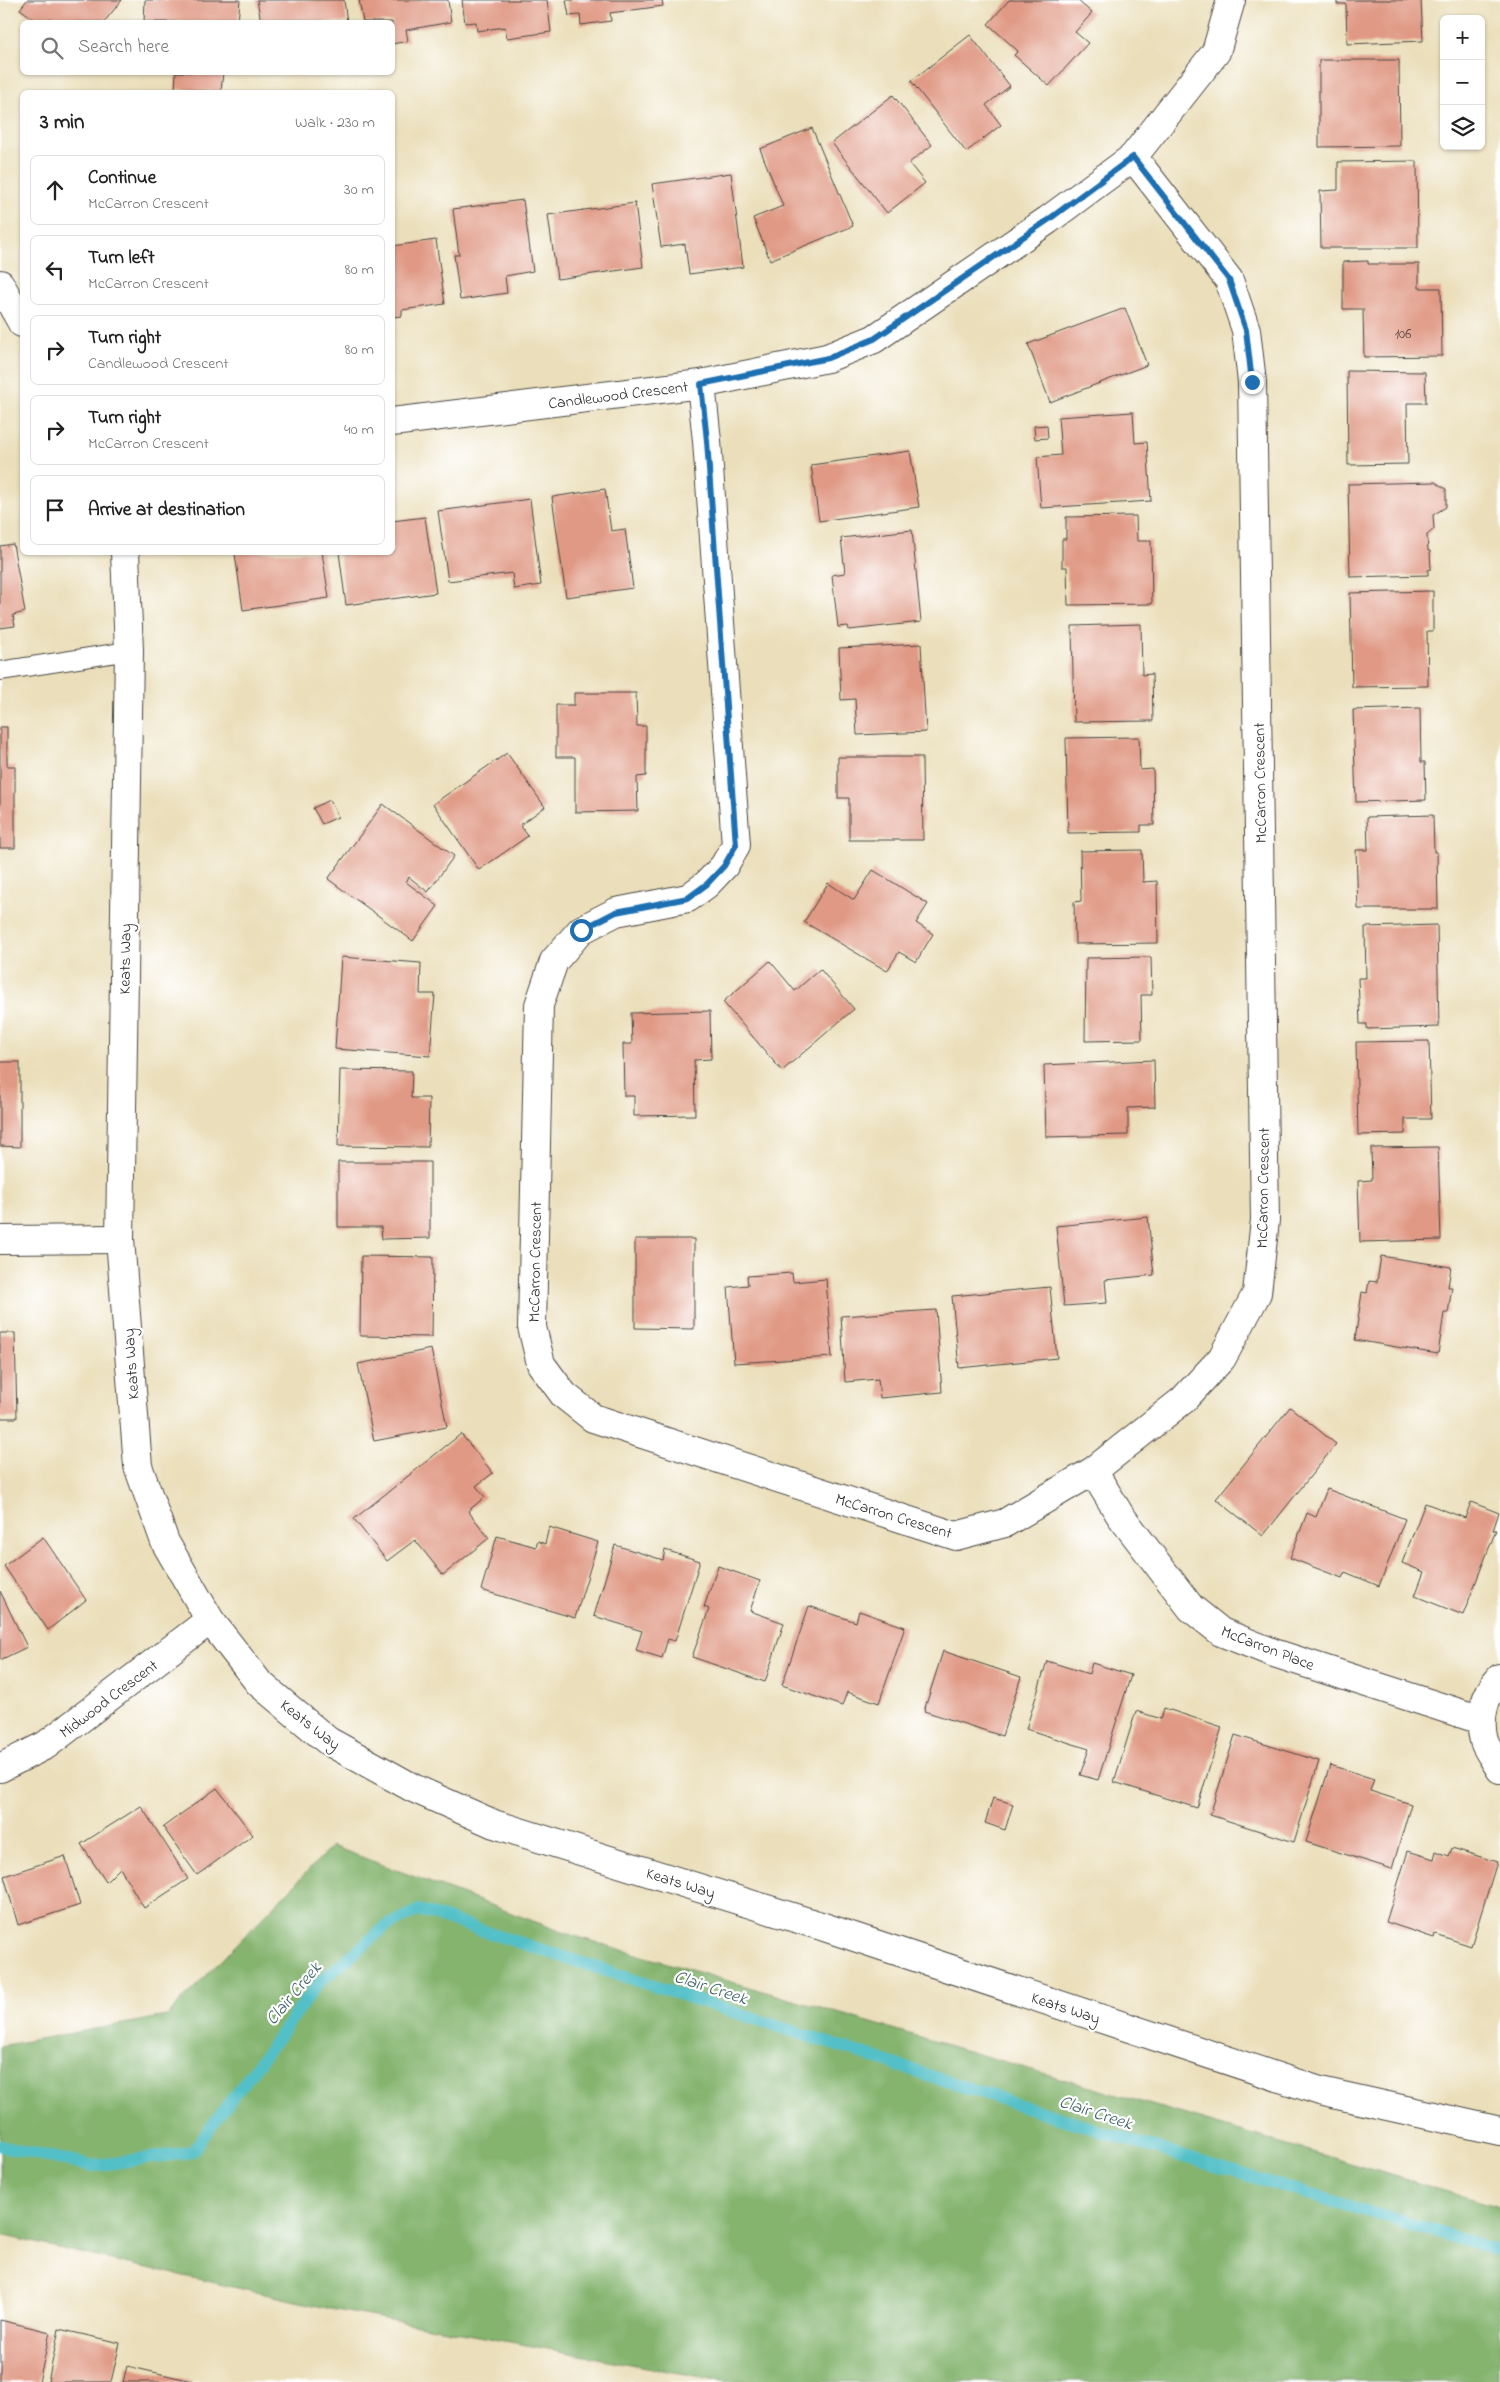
<!DOCTYPE html>
<meta charset="utf-8">
<style>
:root{--surface:#fff;--page:#f2f2f2;--text:#222;--muted:#767676;--line:#e0e0e0}
body{margin:0;font-family:"Indie Flower",sans-serif;background:var(--page);color:var(--text)}
.controls{position:absolute;right:15px;top:15px;display:grid;overflow:hidden;border-radius:8px;box-shadow:0 1px 4px #0004}
.controls button{width:45px;height:45px;display:grid;place-items:center;padding:0;border:0;border-bottom:1px solid var(--line);background:var(--surface);color:var(--text);font:25px sans-serif}
.stop{position:absolute;width:15px;height:15px;margin:-11px;border:4px solid #1f6fb2;border-radius:50%;background:#fff}
.stop.end{background:#1f6fb2;border-color:#fff;box-shadow:0 1px 5px #0008}
.list{margin:0;padding:0;list-style:none}
h2{display:flex;justify-content:space-between;align-items:center;height:65px;margin:0;padding:0 20px;font-size:21px}
h2 small{font-size:16px;font-weight:400;color:var(--muted)}
.list li{display:grid;grid-template-columns:32px 1fr auto;gap:15px;align-items:center;box-sizing:border-box;height:70px;margin:0 10px 10px;padding:0 10px;border:1px solid var(--line);border-radius:8px}
.list b{display:block;font-size:19px;white-space:nowrap}
.list p{margin:0;font-size:16px;white-space:nowrap;color:var(--muted)}
.list em{font-size:16px;font-style:normal;color:var(--muted)}
.icon{flex:none;width:28px;height:28px;fill:none;stroke:currentColor;stroke-width:2;stroke-linecap:round;stroke-linejoin:round}
.map{position:relative;flex:none;width:1500px;height:2382px;overflow:hidden}
.search{position:absolute;background:var(--surface);box-shadow:0 1px 4px #0004;left:20px;top:20px;width:375px;height:55px;display:flex;align-items:center;gap:12px;box-sizing:border-box;padding:0 18px;border-radius:8px;color:var(--muted);font-size:19px}
.panel{position:absolute;background:var(--surface);box-shadow:0 1px 4px #0004;left:20px;top:90px;width:375px;height:465px;border-radius:8px}
.map>svg:first-child{display:block}
</style>
<div class="map">
<svg width="1500" height="2382" viewBox="0 0 1500 2382">
<rect width="100%" height="100%" fill="#fff"/>
<filter id="ink" filterUnits="userSpaceOnUse"><feTurbulence type="fractalNoise" baseFrequency=".02" numOctaves="2"/><feDisplacementMap in="SourceGraphic" scale="10" xChannelSelector="R" yChannelSelector="G"/><feConvolveMatrix kernelMatrix="1 2 1 2 8 2 1 2 1" color-interpolation-filters="sRGB"/></filter>
<filter id="wash" filterUnits="userSpaceOnUse"><feTurbulence type="fractalNoise" baseFrequency=".0096" numOctaves="4" result="noise"/><feDisplacementMap in="SourceGraphic" scale="20" xChannelSelector="R" yChannelSelector="G"/><feGaussianBlur stdDeviation="1.12" result="paint"/><feColorMatrix in="noise" values="0 0 0 0 0 0 0 0 0 0 0 0 0 0 0 0 0 1.4 0 .05"/><feComposite in="paint" operator="in"/></filter>
<g filter="url(#wash)">
<rect width="100%" height="100%" fill="#ebdfbb"/>
<path fill="#84b46e" stroke="#58704c" d="M 332,1846 L 568,1934 L 1500,2207 L 1500,2382 L 728,2382 L 336,2310 L 0,2235 L 0,2046 L 167,2016 Z"/>
<g fill="none" stroke-linecap="round" stroke-linejoin="round">
<path stroke="#52c0c8" stroke-width="12" d="M 0,2146 L 93,2166 L 192,2152 L 319,1983 L 385,1927 L 419,1910 L 1134,2142 L 1500,2251"/>
</g>
<g id="blocks">
<path fill="#e09984" d="M 27,0 L 122,0 L 104,22 L 55,22 L 50,19 L 48,22 L 38,22 L 20,9 Z
M 145,0 L 240,0 L 238,22 L 144,22 Z
M 257,0 L 344,0 L 347,22 L 261,22 Z
M 359,0 L 448,0 L 451,22 L 406,30 L 408,41 L 392,44 L 392,22 L 363,22 Z
M 462,0 L 547,0 L 551,32 L 507,38 L 505,27 L 477,31 L 476,22 L 465,23 Z
M 566,0 L 662,0 L 663,6 L 610,13 L 611,21 L 581,25 L 580,15 L 569,16 Z
M 1009,0 L 1077,0 L 1092,13 L 1075,32 L 1088,43 L 1049,86 L 1014,55 L 1018,51 L 988,24 Z
M 1337,0 L 1421,0 L 1423,41 L 1347,44 L 1346,4 L 1337,4 Z
M 970,35 L 1010,86 L 986,105 L 1001,125 L 966,152 L 911,81 Z
M 1319,60 L 1399,60 L 1400,146 L 1319,147 Z
M 176,72 L 223,72 L 221,92 L 175,89 Z
M 893,95 L 932,145 L 909,163 L 925,183 L 887,213 L 832,143 Z
M 812,128 L 853,226 L 770,260 L 753,218 L 783,206 L 760,149 Z
M 1417,161 L 1418,248 L 1321,248 L 1320,191 L 1338,190 L 1338,162 Z
M 731,173 L 743,267 L 689,274 L 685,244 L 661,247 L 652,184 Z
M 523,200 L 533,271 L 505,276 L 507,293 L 460,300 L 454,255 L 459,255 L 453,209 Z
M 635,203 L 643,267 L 557,279 L 548,215 Z
M 436,240 L 445,304 L 402,310 L 402,316 L 392,317 L 392,246 Z
M 1368,261 L 1368,264 L 1419,264 L 1419,288 L 1441,288 L 1442,356 L 1364,357 L 1363,309 L 1343,309 L 1343,262 Z
M 1125,308 L 1147,365 L 1050,402 L 1028,344 Z
M 1347,371 L 1425,372 L 1426,403 L 1407,403 L 1408,464 L 1348,465 Z
M 1133,412 L 1135,443 L 1147,442 L 1151,501 L 1041,508 L 1037,457 L 1061,455 L 1058,417 Z
M 1047,425 L 1048,438 L 1035,439 L 1034,426 Z
M 910,451 L 919,507 L 819,521 L 811,465 Z
M 1435,482 L 1446,489 L 1446,507 L 1433,515 L 1434,529 L 1427,535 L 1428,551 L 1430,551 L 1431,569 L 1428,570 L 1428,575 L 1350,577 L 1348,484 Z
M 605,489 L 611,531 L 625,529 L 633,588 L 566,597 L 552,497 Z
M 530,499 L 541,585 L 514,589 L 512,573 L 448,581 L 438,511 Z
M 1136,516 L 1137,541 L 1151,541 L 1152,604 L 1068,605 L 1067,567 L 1062,567 L 1062,539 L 1066,539 L 1066,517 Z
M 425,517 L 436,593 L 346,605 L 339,552 L 392,552 L 392,521 Z
M 912,530 L 921,622 L 849,630 L 848,626 L 838,627 L 832,575 L 845,573 L 841,538 Z
M 13,544 L 25,612 L 13,615 L 15,626 L 0,628 L 0,546 Z
M 248,552 L 322,552 L 329,598 L 243,610 L 235,554 Z
M 1433,591 L 1433,631 L 1427,631 L 1428,686 L 1352,687 L 1350,593 Z
M 1141,624 L 1142,675 L 1152,674 L 1153,721 L 1074,722 L 1072,626 Z
M 921,644 L 926,732 L 857,735 L 855,699 L 841,700 L 839,648 Z
M 574,693 L 636,693 L 637,726 L 646,726 L 646,776 L 637,777 L 638,811 L 575,812 L 575,757 L 556,757 L 556,705 L 574,705 Z
M 1420,708 L 1421,762 L 1425,762 L 1426,800 L 1356,802 L 1353,710 Z
M 0,727 L 7,727 L 7,766 L 15,766 L 15,848 L 0,848 Z
M 1139,737 L 1140,770 L 1153,769 L 1154,825 L 1141,825 L 1141,832 L 1068,833 L 1066,738 Z
M 507,753 L 545,807 L 520,825 L 528,836 L 479,870 L 433,804 Z
M 838,757 L 922,757 L 923,840 L 849,840 L 849,798 L 838,798 Z
M 330,800 L 338,817 L 322,824 L 313,808 Z
M 383,804 L 454,856 L 428,892 L 409,877 L 406,882 L 438,906 L 413,941 L 328,879 Z
M 1433,815 L 1434,852 L 1437,852 L 1438,909 L 1358,909 L 1356,850 L 1368,850 L 1367,817 Z
M 1142,850 L 1143,882 L 1157,881 L 1158,943 L 1075,944 L 1074,902 L 1081,901 L 1080,851 Z
M 873,870 L 928,904 L 916,923 L 933,934 L 916,962 L 899,952 L 887,971 L 804,922 L 828,883 L 854,900 Z
M 1437,925 L 1439,1027 L 1367,1029 L 1367,1024 L 1360,1024 L 1358,978 L 1366,978 L 1365,927 Z
M 341,957 L 421,963 L 420,994 L 435,994 L 430,1056 L 335,1049 Z
M 1151,957 L 1152,995 L 1141,995 L 1142,1040 L 1085,1041 L 1086,958 Z
M 770,961 L 795,991 L 820,969 L 854,1009 L 782,1071 L 723,1002 Z
M 710,1011 L 711,1059 L 694,1060 L 695,1115 L 634,1116 L 634,1096 L 624,1096 L 623,1044 L 632,1044 L 631,1013 Z
M 1429,1041 L 1431,1119 L 1405,1119 L 1405,1134 L 1358,1135 L 1356,1042 Z
M 1154,1060 L 1155,1107 L 1128,1108 L 1128,1135 L 1046,1137 L 1044,1065 Z
M 0,1062 L 20,1062 L 20,1147 L 0,1146 Z
M 340,1070 L 412,1071 L 411,1098 L 429,1098 L 428,1147 L 338,1146 Z
M 1438,1147 L 1441,1240 L 1360,1242 L 1358,1181 L 1372,1180 L 1371,1148 Z
M 338,1162 L 430,1162 L 430,1238 L 382,1239 L 381,1227 L 338,1227 Z
M 1148,1217 L 1154,1275 L 1105,1280 L 1107,1303 L 1064,1306 L 1056,1226 Z
M 635,1239 L 694,1239 L 694,1329 L 635,1328 Z
M 361,1256 L 433,1257 L 432,1337 L 360,1336 Z
M 1381,1256 L 1451,1267 L 1448,1287 L 1452,1287 L 1448,1313 L 1444,1313 L 1438,1354 L 1355,1340 L 1362,1292 L 1367,1293 L 1369,1281 L 1377,1282 Z
M 792,1273 L 793,1282 L 826,1279 L 832,1357 L 734,1363 L 728,1287 L 748,1285 L 747,1276 Z
M 1050,1287 L 1057,1358 L 959,1368 L 952,1296 Z
M 936,1310 L 942,1392 L 880,1398 L 878,1379 L 845,1382 L 841,1316 Z
M 0,1333 L 15,1333 L 17,1418 L 0,1418 Z
M 431,1349 L 447,1427 L 374,1441 L 358,1364 Z
M 1290,1407 L 1336,1444 L 1263,1536 L 1216,1499 Z
M 461,1434 L 493,1473 L 476,1486 L 485,1497 L 468,1511 L 489,1538 L 443,1575 L 415,1540 L 387,1561 L 354,1519 Z
M 1327,1489 L 1405,1519 L 1379,1586 L 1345,1572 L 1342,1578 L 1290,1558 L 1307,1513 L 1316,1517 Z
M 1471,1502 L 1499,1513 L 1493,1530 L 1496,1530 L 1463,1615 L 1415,1596 L 1424,1572 L 1402,1563 L 1425,1503 L 1465,1518 Z
M 549,1527 L 598,1542 L 575,1618 L 481,1590 L 497,1536 L 536,1547 L 538,1541 L 545,1544 Z
M 43,1537 L 86,1600 L 48,1630 L 4,1566 Z
M 615,1545 L 663,1560 L 665,1550 L 700,1561 L 675,1641 L 668,1639 L 662,1658 L 636,1650 L 642,1631 L 594,1616 Z
M 718,1566 L 760,1581 L 750,1611 L 784,1623 L 765,1682 L 692,1657 L 709,1609 L 704,1607 Z
M 0,1591 L 27,1647 L 0,1660 Z
M 809,1606 L 856,1622 L 859,1611 L 905,1627 L 879,1703 L 847,1692 L 842,1706 L 782,1685 Z
M 943,1651 L 1021,1677 L 1002,1736 L 924,1711 Z
M 1047,1661 L 1089,1674 L 1092,1663 L 1131,1675 L 1098,1780 L 1080,1775 L 1089,1749 L 1026,1729 Z
M 1164,1708 L 1222,1727 L 1197,1808 L 1114,1782 L 1136,1711 L 1161,1719 Z
M 1235,1735 L 1319,1761 L 1294,1842 L 1210,1815 Z
M 1330,1765 L 1374,1779 L 1370,1791 L 1411,1804 L 1392,1869 L 1306,1842 Z
M 217,1788 L 253,1835 L 197,1875 L 163,1827 Z
M 993,1798 L 1013,1804 L 1005,1830 L 985,1823 Z
M 141,1806 L 188,1879 L 144,1908 L 120,1868 L 106,1882 L 81,1844 Z
M 1452,1848 L 1497,1862 L 1471,1946 L 1435,1934 L 1434,1938 L 1386,1922 L 1408,1851 L 1434,1859 L 1436,1851 L 1449,1856 Z
M 65,1856 L 80,1905 L 18,1925 L 4,1876 Z
M 0,2320 L 50,2332 L 39,2382 L 0,2382 Z
M 59,2329 L 120,2343 L 111,2382 L 48,2382 Z
M 127,2366 L 192,2381 L 192,2382 L 123,2382 Z"/>
</g>
</g>
<g filter="url(#ink)">
<use href="#blocks" fill-opacity="0" stroke="#484641" stroke-width="1"/>
<g fill="none" stroke-linecap="round" stroke-linejoin="round">
<g stroke="#484641" stroke-width="20">
<path id="service" d="M 0,671 L 129,651"/>
</g>
<g stroke="#484641" stroke-width="30">
<path id="minor" d="M 701,384 L 707,441 L 736,845 L 724,866 L 707,884 L 688,898 L 616,912 L 581,930 L 554,961 L 539,1005 L 532,1327 L 541,1364 L 564,1395 L 593,1418 L 956,1536 L 1005,1523 L 1093,1471 L 1183,1400 L 1222,1358 L 1257,1293 L 1265,1220 L 1252,382 L 1246,330 L 1229,280 L 1133,157
M 392,422 L 701,384 L 827,358 L 874,339 L 1048,220 L 1133,157 L 1216,52 L 1231,0
M 0,1240 L 120,1239
M 1093,1471 L 1120,1515 L 1191,1608 L 1221,1632 L 1274,1653 L 1481,1720
M 1500,1678 C 1484,1695 1478,1719 1484,1741 C 1487,1750 1495,1760 1500,1769
M 0,1768 L 46,1745 L 210,1620"/>
</g>
<g stroke="#484641" stroke-width="30">
<path id="tertiary" d="M 0,284 L 22,323
M 125,552 L 129,651 L 120,1239 L 138,1466 L 165,1542 L 210,1620 L 259,1683 L 328,1741 L 413,1788 L 494,1824 L 821,1926 L 1320,2091 L 1500,2131"/>
</g>
<use href="#service" stroke="#fff" stroke-width="18"/>
<use href="#minor" stroke="#fff" stroke-width="28"/>
<use href="#tertiary" stroke="#fff" stroke-width="28"/>
</g>
</g>
<g fill="none" stroke-linecap="round" stroke-linejoin="round" filter="url(#ink)">
<path stroke="#1f6fb2" stroke-width="6" d="M 581,930 L 616,912 L 688,898 L 707,884 L 724,866 L 736,845 L 707,441 L 701,384 L 828,358 L 874,339 L 1048,220 L 1133,157 L 1229,280 L 1246,330 L 1252,382"/>
</g>
<g text-anchor="middle" stroke-width="4.5" stroke-linejoin="round" paint-order="stroke">
<g font-size="14" fill="#584641">
<text x="1403" y="338">106</text>
</g>
<g font-size="16" fill="#2b2b2b" stroke="#fff">
<text transform="translate(618 394) rotate(-7)" y="6">Candlewood Crescent</text>
<text transform="translate(1259 783) rotate(-91)" y="6">McCarron Crescent</text>
<text transform="translate(124 959) rotate(-89)" y="6">Keats Way</text>
<text transform="translate(1262 1188) rotate(-89)" y="6">McCarron Crescent</text>
<text transform="translate(534 1262) rotate(-89)" y="6">McCarron Crescent</text>
<text transform="translate(130 1364) rotate(-94)" y="6">Keats Way</text>
<text transform="translate(894 1515) rotate(17)" y="6">McCarron Crescent</text>
<text transform="translate(1268 1647) rotate(21)" y="6">McCarron Place</text>
<text transform="translate(108 1698) rotate(-37)" y="6">Midwood Crescent</text>
<text transform="translate(311 1724) rotate(38)" y="6">Keats Way</text>
<text transform="translate(681 1882) rotate(17)" y="6">Keats Way</text>
<text transform="translate(1066 2007) rotate(18)" y="6">Keats Way</text>
</g>
<g font-size="18" font-style="italic" fill="#395f62" stroke="#fff">
<text transform="translate(711 1987) rotate(18)" y="6">Clair Creek</text>
<text transform="translate(293 1993) rotate(-50)" y="6">Clair Creek</text>
<text transform="translate(1096 2112) rotate(18)" y="6">Clair Creek</text>
</g>
</g>
</svg>
<div class="controls">
<button>+</button>
<button>−</button>
<button><svg class="icon" aria-label="layers" viewBox="0 0 24 24"><path d="M12 4l9 5-9 5-9-5zM3 14l9 5 9-5"/></svg></button>
</div>
<div class="stop" style="left:581px;top:930px"></div>
<div class="stop end" style="left:1252px;top:382px"></div>
<div class="search"><svg class="icon" aria-label="search" viewBox="0 0 24 24"><circle cx="10" cy="10" r="6"/><path d="M15 15l6 6"/></svg>Search here</div>
<section class="panel">
<h2>3 min<small>Walk · 230 m</small></h2>
<ul class="list">
<li><svg class="icon" aria-label="ahead" viewBox="0 0 24 24"><path d="M12 20V5M6 11l6-6 6 6"/></svg><div><b>Continue</b><p>McCarron Crescent</p></div><em>30 m</em></li>
<li><svg class="icon" aria-label="left" viewBox="0 0 24 24"><path d="M17 20v-9H6M10 6l-5 5 5 5"/></svg><div><b>Turn left</b><p>McCarron Crescent</p></div><em>80 m</em></li>
<li><svg class="icon" aria-label="right" viewBox="0 0 24 24"><path d="M7 20v-9h11M14 6l5 5-5 5"/></svg><div><b>Turn right</b><p>Candlewood Crescent</p></div><em>80 m</em></li>
<li><svg class="icon" aria-label="right" viewBox="0 0 24 24"><path d="M7 20v-9h11M14 6l5 5-5 5"/></svg><div><b>Turn right</b><p>McCarron Crescent</p></div><em>40 m</em></li>
<li><svg class="icon" aria-label="arrive" viewBox="0 0 24 24"><path d="M6 21V4h12l-3 4 3 4H6"/></svg><div><b>Arrive at destination</b></div></li>
</ul>
</section>
</div>
